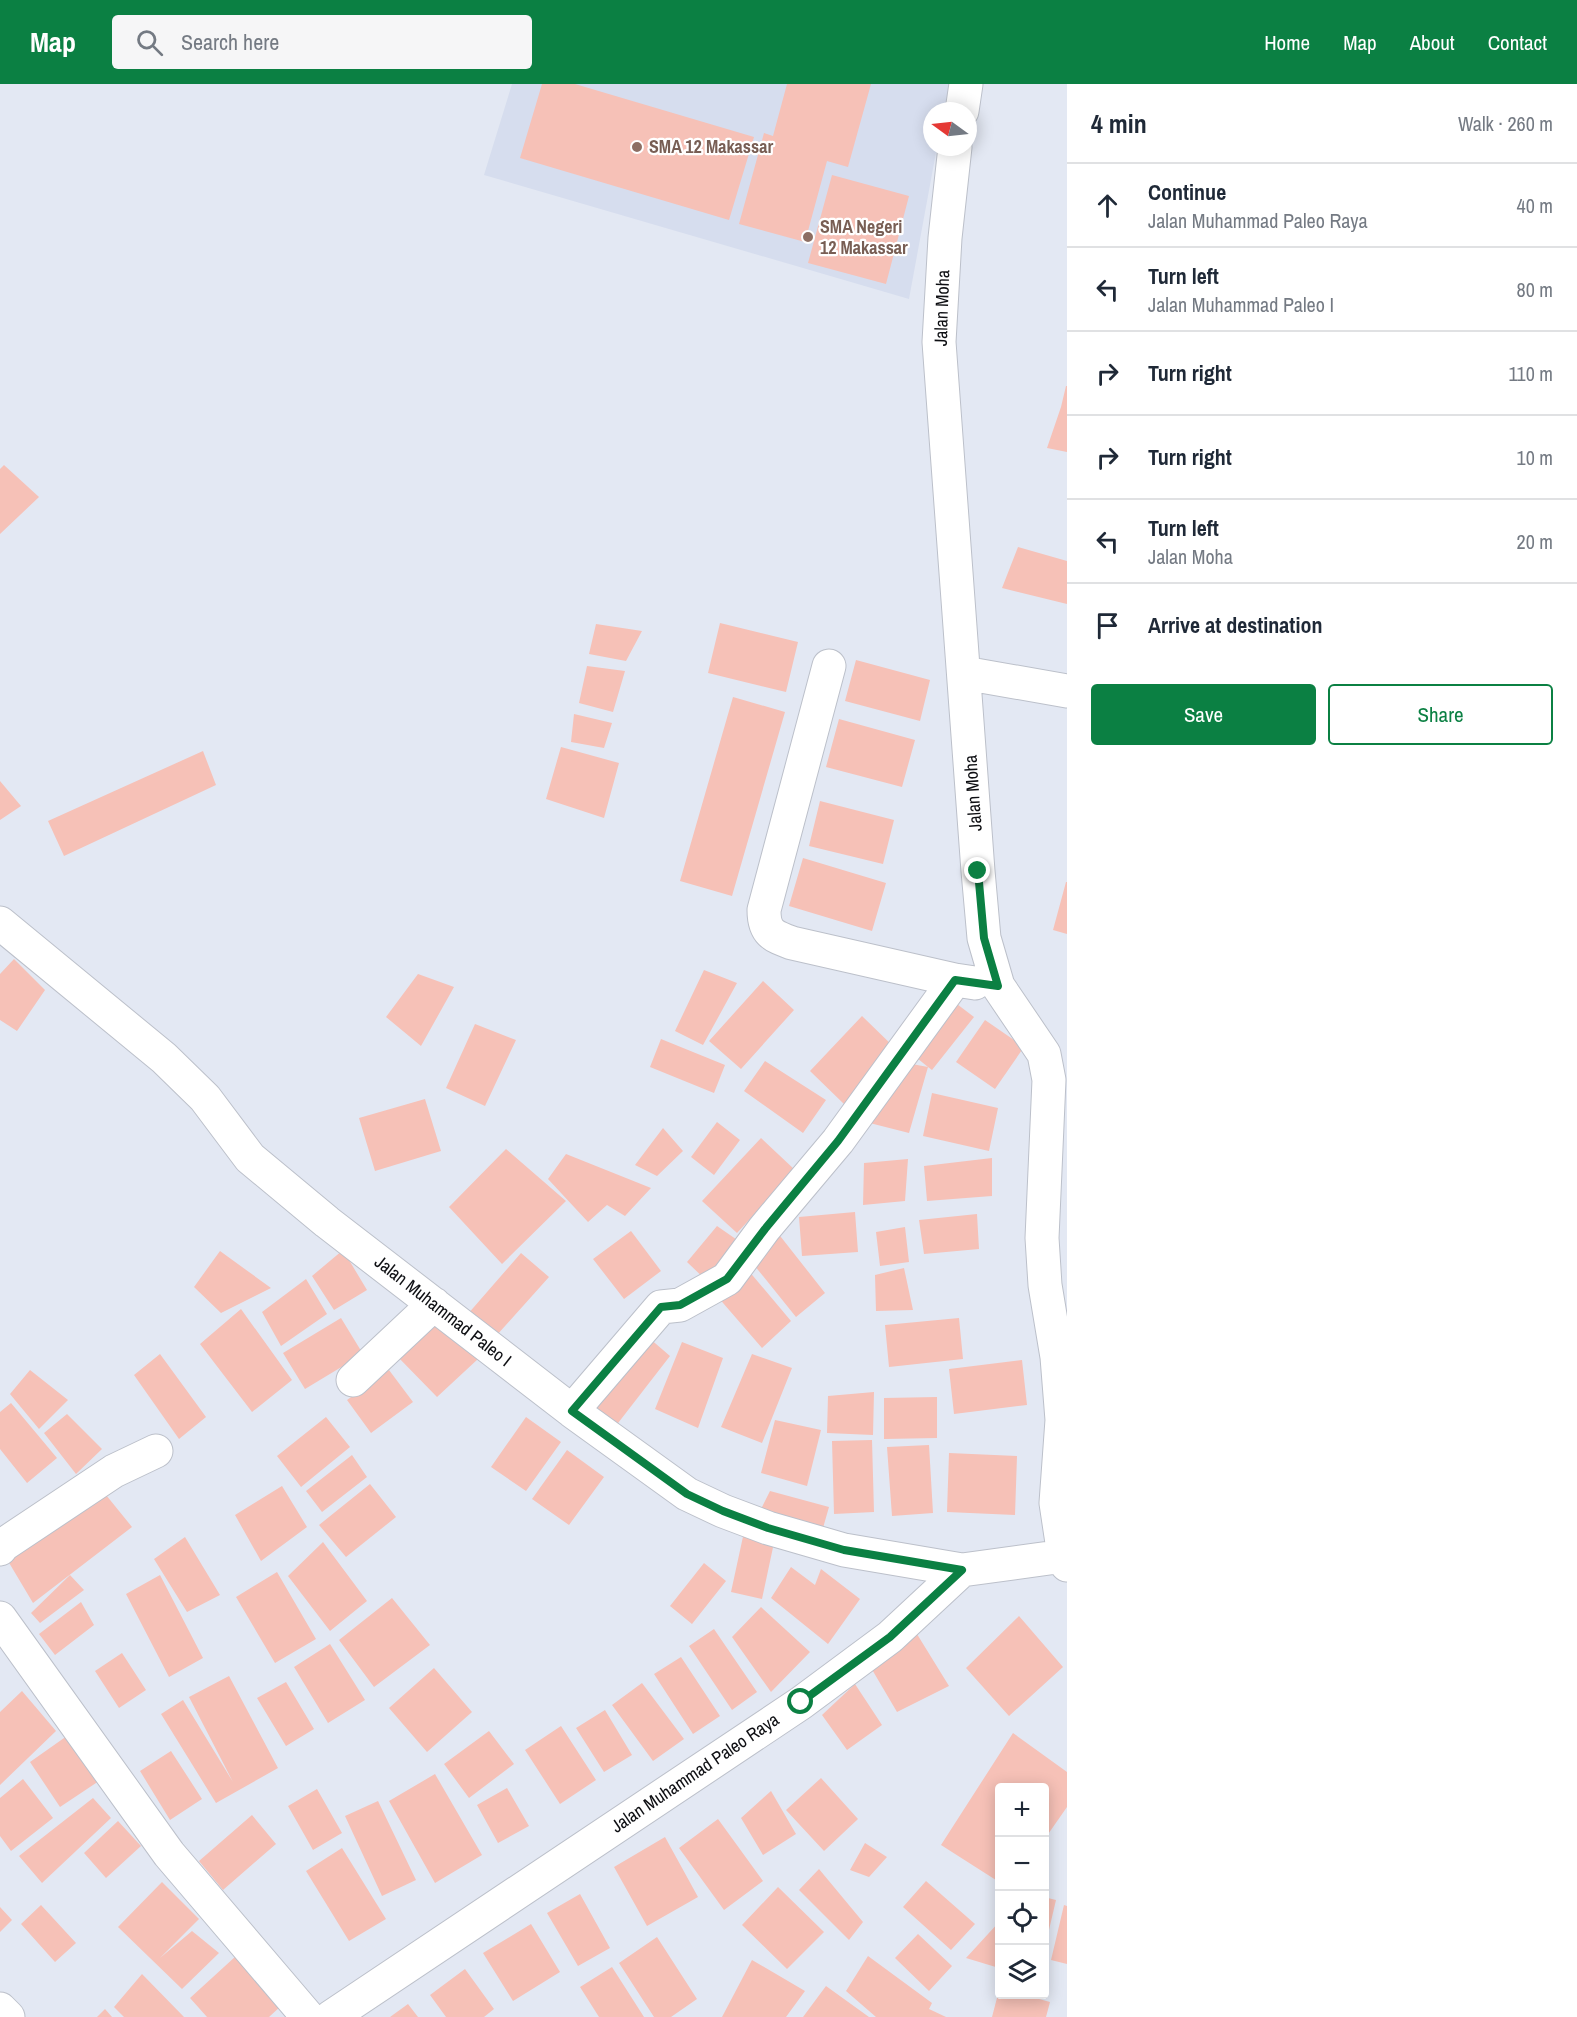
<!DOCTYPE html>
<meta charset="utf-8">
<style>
:root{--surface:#fff;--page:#f6f6f7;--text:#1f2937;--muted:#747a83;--line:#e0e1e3;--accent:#0b8043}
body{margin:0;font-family:"Archivo Narrow",sans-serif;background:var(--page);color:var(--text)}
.controls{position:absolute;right:18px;bottom:18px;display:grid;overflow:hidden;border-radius:6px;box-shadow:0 3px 15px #0003}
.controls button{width:54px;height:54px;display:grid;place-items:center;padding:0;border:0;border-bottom:2px solid var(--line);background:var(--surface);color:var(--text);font:30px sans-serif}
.compass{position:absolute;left:923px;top:18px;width:54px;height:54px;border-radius:50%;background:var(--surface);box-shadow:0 3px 15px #0003;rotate:285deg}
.stop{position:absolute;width:18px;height:18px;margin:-14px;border:4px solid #0b8043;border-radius:50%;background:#fff}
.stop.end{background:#0b8043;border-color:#fff;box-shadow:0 2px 6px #0008}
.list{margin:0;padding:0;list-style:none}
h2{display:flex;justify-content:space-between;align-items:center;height:78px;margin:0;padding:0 24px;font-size:26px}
h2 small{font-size:20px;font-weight:400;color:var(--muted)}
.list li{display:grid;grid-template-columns:39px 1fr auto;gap:18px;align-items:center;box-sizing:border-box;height:84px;padding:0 24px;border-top:2px solid var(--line)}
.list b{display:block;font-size:22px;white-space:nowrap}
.list p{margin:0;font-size:20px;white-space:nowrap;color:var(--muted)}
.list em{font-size:20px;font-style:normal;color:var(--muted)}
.actions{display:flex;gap:12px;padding:18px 24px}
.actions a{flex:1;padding:14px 0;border:2px solid var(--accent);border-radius:6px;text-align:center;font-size:21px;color:var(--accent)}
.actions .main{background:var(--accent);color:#fff}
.icon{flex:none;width:33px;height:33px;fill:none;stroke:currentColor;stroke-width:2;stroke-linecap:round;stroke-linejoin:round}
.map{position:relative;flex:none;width:1067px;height:1933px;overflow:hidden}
header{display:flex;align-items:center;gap:36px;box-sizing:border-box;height:84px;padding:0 30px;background:var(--accent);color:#fff}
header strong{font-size:28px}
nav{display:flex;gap:33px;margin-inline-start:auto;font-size:21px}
.search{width:420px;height:54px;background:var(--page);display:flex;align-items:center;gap:15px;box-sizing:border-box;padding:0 21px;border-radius:6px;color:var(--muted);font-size:22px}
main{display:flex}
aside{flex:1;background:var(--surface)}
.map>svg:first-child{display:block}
</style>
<header>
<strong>Map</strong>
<div class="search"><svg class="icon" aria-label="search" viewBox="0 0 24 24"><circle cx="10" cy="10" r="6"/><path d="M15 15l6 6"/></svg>Search here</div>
<nav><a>Home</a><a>Map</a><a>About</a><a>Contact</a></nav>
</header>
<main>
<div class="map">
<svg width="1067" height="1933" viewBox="0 0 1067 1933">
<rect width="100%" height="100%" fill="#e3e8f3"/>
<path fill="#d6ddee" d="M 512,0 L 949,0 L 944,27 L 932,27 L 932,63 L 937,63 L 909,215 L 484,91 Z"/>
<path fill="#f6c1b7" d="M 542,0 L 575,0 L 754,53 L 729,136 L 520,74 Z
M 787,0 L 871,0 L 848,83 L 827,77 L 805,158 L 739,140 L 764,49 L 773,52 Z
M 832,91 L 909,112 L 886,200 L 808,179 Z
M 1066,302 L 1067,302 L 1067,368 L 1047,364 L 1061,323 Z
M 4,381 L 39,413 L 0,450 L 0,385 Z
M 1018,463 L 1067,477 L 1067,520 L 1002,504 Z
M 720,539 L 798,558 L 786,608 L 708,589 Z
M 596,540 L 642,547 L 626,577 L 589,570 Z
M 856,576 L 930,596 L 920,637 L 845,617 Z
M 587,582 L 625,587 L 613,628 L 579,619 Z
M 733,613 L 785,628 L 732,812 L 680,797 Z
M 574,630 L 612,639 L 604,664 L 571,658 Z
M 839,635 L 915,656 L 902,703 L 826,683 Z
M 561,663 L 619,679 L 604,734 L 546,715 Z
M 203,667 L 216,701 L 64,772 L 48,737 Z
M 0,697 L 21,722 L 0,736 Z
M 820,717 L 894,736 L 883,780 L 809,762 Z
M 803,774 L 886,799 L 872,847 L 789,822 Z
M 1066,798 L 1067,798 L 1067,850 L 1053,846 Z
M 14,875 L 45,906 L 17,947 L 0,936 L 0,890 Z
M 704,886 L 737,899 L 703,961 L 675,947 Z
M 418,890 L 454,903 L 421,962 L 386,933 Z
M 763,897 L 794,926 L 741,985 L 709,957 Z
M 953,917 L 974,933 L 932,986 L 928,983 L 909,1049 L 854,1035 L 901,978 L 928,983 L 912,970 Z
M 862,932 L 897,966 L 845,1021 L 810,987 Z
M 985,936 L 1024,963 L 995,1005 L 956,978 Z
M 475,940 L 516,956 L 485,1022 L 446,1004 Z
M 661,955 L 725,981 L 714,1009 L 650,983 Z
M 765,977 L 826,1016 L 803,1049 L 744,1007 Z
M 932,1009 L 998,1024 L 989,1067 L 923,1052 Z
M 425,1015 L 441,1067 L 375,1087 L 359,1034 Z
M 717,1038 L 740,1056 L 714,1091 L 691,1073 Z
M 663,1044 L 683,1067 L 657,1092 L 635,1081 Z
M 761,1054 L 795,1086 L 737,1149 L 702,1117 Z
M 506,1065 L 566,1117 L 502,1180 L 449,1123 Z
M 566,1070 L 651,1104 L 625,1132 L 607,1121 L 588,1138 L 548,1095 Z
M 992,1074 L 992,1112 L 927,1117 L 924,1082 Z
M 908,1075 L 905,1117 L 863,1121 L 864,1079 Z
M 855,1128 L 858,1168 L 802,1172 L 799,1133 Z
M 977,1130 L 979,1165 L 924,1170 L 919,1136 Z
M 717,1142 L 743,1160 L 709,1199 L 687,1178 Z
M 905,1143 L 909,1178 L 880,1182 L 876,1148 Z
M 631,1147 L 661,1187 L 624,1215 L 593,1175 Z
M 777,1148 L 825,1209 L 796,1233 L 750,1176 Z
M 343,1166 L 367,1206 L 334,1226 L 312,1192 Z
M 220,1167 L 271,1204 L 221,1229 L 194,1203 Z
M 521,1169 L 549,1193 L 496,1252 L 467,1231 Z
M 904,1184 L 913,1226 L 876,1227 L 875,1191 Z
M 748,1186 L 791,1237 L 762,1264 L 717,1212 Z
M 306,1195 L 327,1230 L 281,1262 L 262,1228 Z
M 241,1225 L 292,1296 L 252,1328 L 200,1260 Z
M 341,1234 L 363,1270 L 305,1305 L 283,1269 Z
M 431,1234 L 478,1275 L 437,1313 L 396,1271 Z
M 959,1234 L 963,1275 L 889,1283 L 885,1241 Z
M 641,1247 L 670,1272 L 615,1343 L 584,1321 Z
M 682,1258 L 723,1274 L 698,1344 L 655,1325 Z
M 160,1270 L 206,1333 L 179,1355 L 134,1291 Z
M 752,1270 L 792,1284 L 762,1359 L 721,1343 Z
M 1022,1276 L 1027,1321 L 954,1330 L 949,1285 Z
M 30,1286 L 68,1316 L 39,1345 L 10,1310 Z
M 389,1286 L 413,1318 L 371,1349 L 347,1316 Z
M 874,1308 L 873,1351 L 827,1349 L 828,1312 Z
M 937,1313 L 937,1354 L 884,1355 L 884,1314 Z
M 11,1319 L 57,1374 L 27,1399 L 0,1365 L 0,1328 Z
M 67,1330 L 102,1365 L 76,1390 L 44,1349 Z
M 326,1333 L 350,1363 L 301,1403 L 277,1372 Z
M 526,1333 L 561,1358 L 526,1407 L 491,1383 Z
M 775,1336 L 821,1346 L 807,1402 L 761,1389 Z
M 872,1356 L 874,1428 L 834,1430 L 832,1357 Z
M 929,1361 L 933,1429 L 892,1432 L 887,1363 Z
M 567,1366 L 604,1393 L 569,1441 L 532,1415 Z
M 949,1369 L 1017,1372 L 1015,1431 L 947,1428 Z
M 352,1371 L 367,1393 L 322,1428 L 306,1407 Z
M 370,1400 L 396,1433 L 346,1473 L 319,1441 Z
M 282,1402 L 307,1443 L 261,1477 L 235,1431 Z
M 102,1406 L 132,1443 L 33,1519 L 8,1477 Z
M 770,1407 L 829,1423 L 823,1444 L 761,1425 Z
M 744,1448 L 775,1454 L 762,1515 L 731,1508 Z
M 185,1453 L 220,1511 L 187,1528 L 154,1475 Z
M 323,1458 L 367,1517 L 330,1547 L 288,1492 Z
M 704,1479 L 726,1497 L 692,1540 L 670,1522 Z
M 791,1483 L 815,1501 L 821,1485 L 860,1515 L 828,1560 L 771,1514 Z
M 277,1488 L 316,1555 L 275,1579 L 236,1513 Z
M 70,1491 L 84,1506 L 40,1539 L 31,1529 Z
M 160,1491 L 203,1574 L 169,1593 L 126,1510 Z
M 392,1514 L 430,1561 L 374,1603 L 339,1556 Z
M 81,1518 L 94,1541 L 55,1571 L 39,1550 Z
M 761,1523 L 810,1568 L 771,1608 L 732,1553 Z
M 1019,1532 L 1063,1583 L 1009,1632 L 966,1584 Z
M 912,1542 L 949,1602 L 897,1628 L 867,1577 Z
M 714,1545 L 757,1608 L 732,1626 L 689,1562 Z
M 330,1560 L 365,1616 L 328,1639 L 294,1583 Z
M 122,1569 L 146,1606 L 119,1624 L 95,1587 Z
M 681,1573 L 720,1632 L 693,1650 L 654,1590 Z
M 434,1584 L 472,1628 L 427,1668 L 389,1624 Z
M 229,1592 L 278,1684 L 216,1719 L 161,1630 L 183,1616 L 233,1698 L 189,1613 Z
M 286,1598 L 314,1645 L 286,1662 L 257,1614 Z
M 642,1599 L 684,1655 L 653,1677 L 612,1621 Z
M 855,1600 L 882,1641 L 847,1666 L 822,1631 Z
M 22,1607 L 56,1647 L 0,1701 L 0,1628 Z
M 605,1626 L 632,1671 L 604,1688 L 576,1644 Z
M 561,1642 L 596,1696 L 560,1720 L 525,1666 Z
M 74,1647 L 105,1693 L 60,1723 L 30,1678 Z
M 489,1647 L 514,1680 L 469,1714 L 444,1680 Z
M 1013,1649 L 1067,1688 L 1067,1723 L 1044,1756 L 1044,1704 L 999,1704 L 999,1798 L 941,1761 Z
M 171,1667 L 202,1715 L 170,1736 L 140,1687 Z
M 435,1690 L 482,1771 L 435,1799 L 389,1717 Z
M 821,1694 L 858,1735 L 824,1767 L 786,1726 Z
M 23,1695 L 53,1734 L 11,1767 L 0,1752 L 0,1714 Z
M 507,1704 L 529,1742 L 498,1759 L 477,1721 Z
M 317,1705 L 342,1749 L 313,1766 L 288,1722 Z
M 771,1707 L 796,1750 L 763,1771 L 741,1734 Z
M 93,1714 L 111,1734 L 42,1799 L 19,1772 Z
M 378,1717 L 416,1796 L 382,1812 L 345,1732 Z
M 252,1731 L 276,1760 L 223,1806 L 199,1777 Z
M 718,1735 L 763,1797 L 724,1826 L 679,1764 Z
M 118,1737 L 141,1762 L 106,1794 L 84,1769 Z
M 665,1753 L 698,1813 L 647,1842 L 614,1783 Z
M 865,1759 L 887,1773 L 869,1793 L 850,1786 Z
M 342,1764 L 386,1835 L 349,1857 L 306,1787 Z
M 819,1785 L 863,1838 L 849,1856 L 799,1806 Z
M 926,1797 L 975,1840 L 951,1866 L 903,1823 Z
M 162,1798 L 199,1835 L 160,1874 L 192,1847 L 219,1869 L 182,1905 L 118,1843 Z
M 778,1803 L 824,1848 L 787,1885 L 742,1841 Z
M 580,1810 L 610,1864 L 578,1882 L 547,1829 Z
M 1044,1813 L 1056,1816 L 1045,1863 L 1044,1863 Z
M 41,1821 L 76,1859 L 55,1878 L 21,1840 Z
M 1064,1821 L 1067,1822 L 1067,1880 L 1051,1876 Z
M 0,1823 L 12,1836 L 0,1848 Z
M 999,1838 L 999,1884 L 966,1874 Z
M 531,1840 L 560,1888 L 513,1917 L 483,1869 Z
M 918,1850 L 952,1882 L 929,1907 L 895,1874 Z
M 657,1853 L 697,1915 L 671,1933 L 654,1933 L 619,1879 Z
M 236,1872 L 281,1922 L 269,1933 L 207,1933 L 190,1914 Z
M 868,1872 L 932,1919 L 929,1925 L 946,1933 L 876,1933 L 846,1907 Z
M 752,1876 L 805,1907 L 786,1933 L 722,1933 Z
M 612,1883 L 644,1933 L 599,1933 L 580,1903 Z
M 465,1885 L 494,1925 L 484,1933 L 446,1933 L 430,1911 Z
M 142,1890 L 184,1933 L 124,1933 L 114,1923 Z
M 826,1902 L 869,1933 L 803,1933 Z
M 998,1910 L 1021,1910 L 1050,1918 L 1046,1933 L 992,1933 Z
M 408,1920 L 418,1933 L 390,1933 Z
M 105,1925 L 112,1933 L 97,1933 Z"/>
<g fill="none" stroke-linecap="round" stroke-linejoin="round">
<g stroke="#bcc0ca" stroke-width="35">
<path id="minor" d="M 962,27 L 966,0
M 955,63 L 945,154 L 939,258 L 978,787 L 984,854 L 998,902 L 1044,970 L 1049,996 L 1042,1154 L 1045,1201 L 1057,1273 L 1062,1336 L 1056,1419 L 1064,1472 L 1067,1481
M 829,582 L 764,826 C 764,849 773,852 792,859 L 955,896 L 975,899
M 964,589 L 1067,607
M 0,839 L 164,974 L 205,1014 L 250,1074 L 327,1138 L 572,1327 L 687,1410 L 723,1427 L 768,1444 L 844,1466 L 962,1486
M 353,1296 L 434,1220
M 572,1327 L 661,1223 L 680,1221 L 727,1195 L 764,1145 L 838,1057 L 955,896
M 0,1465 L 3,1461 L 114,1387 L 156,1367
M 0,1534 L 169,1770 L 308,1933
M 0,1925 L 8,1933
M 331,1933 L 801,1619 L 890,1553 L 962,1486 L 1064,1472"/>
</g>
<use href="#minor" stroke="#fff" stroke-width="33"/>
</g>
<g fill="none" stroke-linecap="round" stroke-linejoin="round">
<path stroke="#0b8043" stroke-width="8" d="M 801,1618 L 890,1553 L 962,1486 L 844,1466 L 768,1444 L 723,1427 L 687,1410 L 572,1327 L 661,1223 L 680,1221 L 727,1195 L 765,1145 L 838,1057 L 955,896 L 998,902 L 984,854 L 978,787"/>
</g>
<g fill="#8d6e63" stroke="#fff" stroke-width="2">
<circle cx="637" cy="63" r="6"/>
<circle cx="808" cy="153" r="6"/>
</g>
<g text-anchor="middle" stroke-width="4.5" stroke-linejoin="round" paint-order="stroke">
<g font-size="18" font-weight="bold" fill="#785e54" stroke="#fff" text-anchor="start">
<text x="649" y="69">SMA 12 Makassar</text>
<text x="820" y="149">SMA Negeri<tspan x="820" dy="21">12 Makassar</tspan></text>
</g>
<g font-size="18" fill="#0e0f13" stroke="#fff">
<text transform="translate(942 224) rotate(-88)" y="6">Jalan Moha</text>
<text transform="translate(973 709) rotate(-94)" y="6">Jalan Moha</text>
<text transform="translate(443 1227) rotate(38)" y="6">Jalan Muhammad Paleo I</text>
<text transform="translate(695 1689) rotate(-34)" y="6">Jalan Muhammad Paleo Raya</text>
</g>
</g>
</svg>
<div class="controls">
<button>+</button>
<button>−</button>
<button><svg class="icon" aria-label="locate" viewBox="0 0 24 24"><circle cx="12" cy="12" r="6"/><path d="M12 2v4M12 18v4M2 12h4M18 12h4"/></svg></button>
<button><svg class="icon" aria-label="layers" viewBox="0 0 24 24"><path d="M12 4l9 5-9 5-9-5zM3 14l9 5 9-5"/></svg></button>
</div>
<svg class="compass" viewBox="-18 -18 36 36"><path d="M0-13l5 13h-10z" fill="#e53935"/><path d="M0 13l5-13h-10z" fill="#747a83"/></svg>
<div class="stop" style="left:801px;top:1618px"></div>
<div class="stop end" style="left:978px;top:787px"></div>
</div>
<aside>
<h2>4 min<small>Walk · 260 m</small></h2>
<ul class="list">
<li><svg class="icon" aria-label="ahead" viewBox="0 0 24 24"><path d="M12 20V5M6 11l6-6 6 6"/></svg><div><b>Continue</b><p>Jalan Muhammad Paleo Raya</p></div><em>40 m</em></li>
<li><svg class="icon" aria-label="left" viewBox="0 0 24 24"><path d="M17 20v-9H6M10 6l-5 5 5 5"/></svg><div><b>Turn left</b><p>Jalan Muhammad Paleo I</p></div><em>80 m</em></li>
<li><svg class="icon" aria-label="right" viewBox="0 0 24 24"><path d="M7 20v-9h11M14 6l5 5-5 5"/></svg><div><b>Turn right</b></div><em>110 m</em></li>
<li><svg class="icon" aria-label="right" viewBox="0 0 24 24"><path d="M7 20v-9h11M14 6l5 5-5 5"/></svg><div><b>Turn right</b></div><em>10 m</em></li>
<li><svg class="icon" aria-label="left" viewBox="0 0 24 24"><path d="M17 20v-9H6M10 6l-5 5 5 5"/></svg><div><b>Turn left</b><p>Jalan Moha</p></div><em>20 m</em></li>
<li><svg class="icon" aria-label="arrive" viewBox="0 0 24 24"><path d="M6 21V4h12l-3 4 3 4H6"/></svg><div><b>Arrive at destination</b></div></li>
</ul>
<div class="actions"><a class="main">Save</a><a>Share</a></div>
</aside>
</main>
